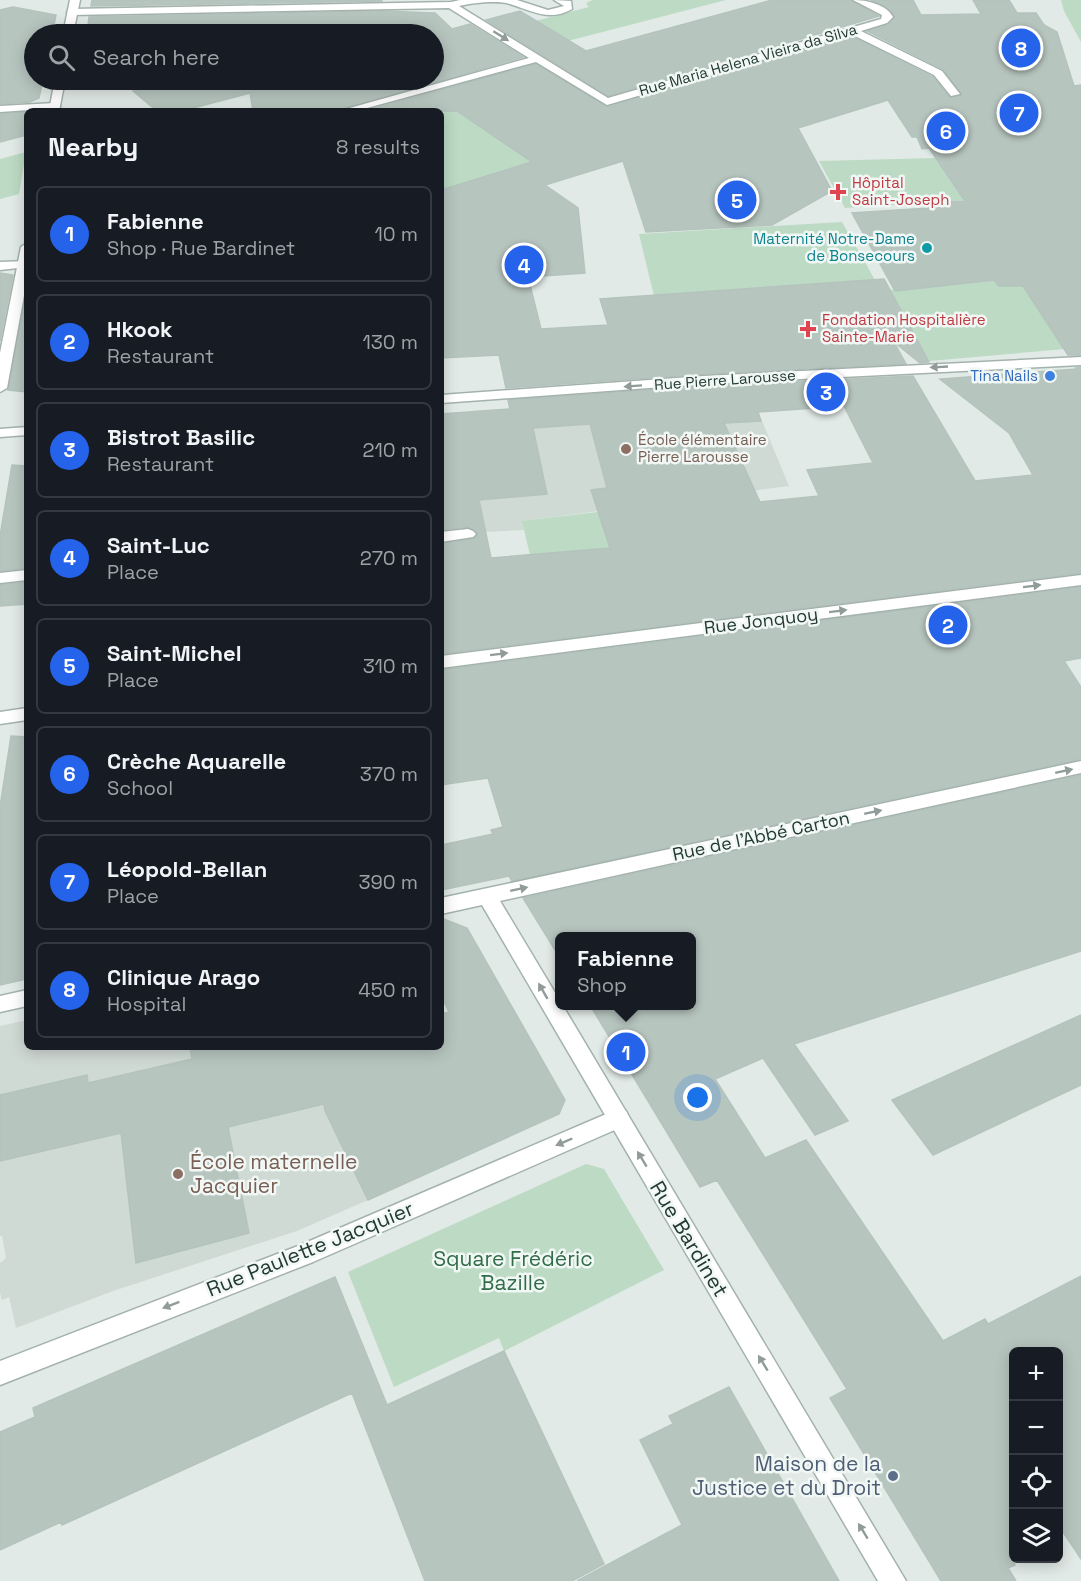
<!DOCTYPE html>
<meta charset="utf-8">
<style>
:root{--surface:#171b24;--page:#20242c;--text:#f1f3f6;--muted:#9ea1a6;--line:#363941;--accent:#2563eb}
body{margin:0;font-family:"Space Grotesk",sans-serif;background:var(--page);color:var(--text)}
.controls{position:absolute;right:18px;bottom:18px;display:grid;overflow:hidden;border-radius:9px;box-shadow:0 3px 15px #0003}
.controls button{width:54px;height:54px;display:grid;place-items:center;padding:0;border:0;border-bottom:2px solid var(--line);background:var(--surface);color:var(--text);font:30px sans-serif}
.you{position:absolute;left:698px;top:1098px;width:21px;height:21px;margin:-15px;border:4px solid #fff;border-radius:50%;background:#1a73e8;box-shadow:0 0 0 9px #1a73e833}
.badge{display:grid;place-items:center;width:39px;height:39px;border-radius:50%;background:var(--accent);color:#fff;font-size:20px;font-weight:700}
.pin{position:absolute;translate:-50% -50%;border:3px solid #fff;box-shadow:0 2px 6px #0006}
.popup{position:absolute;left:555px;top:932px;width:141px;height:78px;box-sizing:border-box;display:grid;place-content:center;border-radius:9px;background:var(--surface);filter:drop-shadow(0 2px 4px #0005);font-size:20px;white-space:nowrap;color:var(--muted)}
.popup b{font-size:22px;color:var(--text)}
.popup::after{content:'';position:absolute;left:50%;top:100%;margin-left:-12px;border:12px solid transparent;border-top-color:var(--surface)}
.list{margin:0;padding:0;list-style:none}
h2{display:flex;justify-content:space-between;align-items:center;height:78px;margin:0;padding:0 24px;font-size:26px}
h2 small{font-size:20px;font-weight:400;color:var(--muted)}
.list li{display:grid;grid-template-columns:39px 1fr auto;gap:18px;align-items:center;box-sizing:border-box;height:96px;margin:0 12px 12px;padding:0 12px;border:2px solid var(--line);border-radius:9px}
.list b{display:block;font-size:22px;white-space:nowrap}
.list p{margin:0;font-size:20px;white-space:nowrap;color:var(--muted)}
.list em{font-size:20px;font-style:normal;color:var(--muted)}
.icon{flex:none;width:33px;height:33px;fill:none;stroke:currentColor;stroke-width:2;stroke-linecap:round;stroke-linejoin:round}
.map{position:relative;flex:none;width:1081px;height:1581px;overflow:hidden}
.search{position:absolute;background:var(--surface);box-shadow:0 3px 15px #0003;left:24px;top:24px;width:420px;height:66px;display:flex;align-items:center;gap:15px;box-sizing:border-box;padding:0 21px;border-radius:33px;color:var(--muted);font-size:22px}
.panel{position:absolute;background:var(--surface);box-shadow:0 3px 15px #0003;left:24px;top:108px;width:420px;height:942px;border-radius:9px}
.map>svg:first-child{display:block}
</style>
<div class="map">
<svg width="1081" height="1581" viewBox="0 0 1081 1581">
<rect width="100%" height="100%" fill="#e1eae6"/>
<path fill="#d0dad5" d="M 750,392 L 789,486 L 523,521 L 524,530 L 484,532 L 483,518 L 475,500 L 487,499 L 472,411 Z
M 27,1020 L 27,1047 L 314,1047 L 325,1113 L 368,1200 L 297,1231 L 113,1291 L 16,1328 L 9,1297 L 2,1300 L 0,1293 L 0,1263 L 6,1258 L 2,1236 L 0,1236 L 0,1026 Z"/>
<path fill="#bcdac4" d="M 593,0 L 726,0 L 533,50 L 501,30 L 589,7 L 586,4 L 588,2 Z
M 1061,0 L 1081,0 L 1081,42 L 1064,11 Z
M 449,105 L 545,171 L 441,190 L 441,111 L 428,111 Z
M 26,152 L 19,194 L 0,199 L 0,159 Z
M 935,158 L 964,200 L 845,208 L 819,161 Z
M 842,222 L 875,280 L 654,296 L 639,234 Z
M 1018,279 L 1065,349 L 929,361 L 889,290 L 994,280 L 999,286 L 1006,286 Z
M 665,504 L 681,541 L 530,555 L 522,521 Z
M 586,1164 L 604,1169 L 664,1270 L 504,1351 L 499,1338 L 394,1387 L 348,1272 Z"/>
<path fill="#b7c5bf" stroke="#b4c3bd" stroke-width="1.5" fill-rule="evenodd" d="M 92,0 L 382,0 L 382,1 L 91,6 Z
M 772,0 L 851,0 L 879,16 L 608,96 L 486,20 L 520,11 L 586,51 Z
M 871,0 L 913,0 L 921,15 L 981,14 L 973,0 L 1009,0 L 1017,13 L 1036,13 L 1044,25 L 1057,32 L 1074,86 L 1081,85 L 1081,355 L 1068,355 L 1023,286 L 999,286 L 994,280 L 895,291 L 852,213 L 945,207 L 942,202 L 965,201 L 929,148 L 922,149 L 917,137 L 912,137 L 888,100 L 798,128 L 832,191 L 772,225 L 646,232 L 623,161 L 545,185 L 578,208 L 585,273 L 528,277 L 541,329 L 608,325 L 600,299 L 884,279 L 929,362 L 920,363 L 894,342 L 906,364 L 704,374 L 506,388 L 499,355 L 441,358 L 441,190 L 532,162 L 457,111 L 365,111 L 536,64 L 608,107 L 851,36 L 933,77 L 949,97 L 962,95 L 943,69 L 867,31 L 888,25 L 895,17 L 887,7 Z
M 13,7 L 56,15 L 52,34 L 34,34 L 34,80 L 43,80 L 39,98 L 30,102 L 0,104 L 0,10 Z
M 382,11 L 435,13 L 452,29 L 470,24 L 523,57 L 337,111 L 253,111 L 250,93 L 182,111 L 157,111 L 133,91 L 134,80 L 434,80 L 434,34 L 87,34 L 89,17 Z
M 27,112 L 27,135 L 0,142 L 0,114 Z
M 0,273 L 13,275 L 0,341 Z
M 27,291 L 27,392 L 8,390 Z
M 1081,367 L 1081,573 L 441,654 L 441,544 L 473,539 L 478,534 L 468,527 L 441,530 L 441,414 L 510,409 L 508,400 L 704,386 L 913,376 L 975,481 L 1033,475 L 1009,433 L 940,379 L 1077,369 L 1076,368 ZM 844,406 L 873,463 L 807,470 L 819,496 L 760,502 L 724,423 L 761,421 L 758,412 ZM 590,424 L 607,488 L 591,490 L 610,548 L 491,558 L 479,500 L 547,494 L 533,428 Z
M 12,465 L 27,466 L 27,568 L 0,571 L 0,536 Z
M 27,582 L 27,604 L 0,606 L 0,585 Z
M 1081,587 L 1081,658 L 1064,661 L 1081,687 L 1081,759 L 512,881 L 509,876 L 441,890 L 441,845 L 493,834 L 491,830 L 503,827 L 488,778 L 441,785 L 441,670 Z
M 11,736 L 27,737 L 27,979 L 0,985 L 0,807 Z
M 1081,775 L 1081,951 L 794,1044 L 848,1121 L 815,1135 L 763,1058 L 715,1079 L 765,1158 L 806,1140 L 943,1341 L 985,1319 L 988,1324 L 1081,1276 L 1081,1559 L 1059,1526 L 1059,1352 L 1014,1352 L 1014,1551 L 1008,1554 L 1015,1565 L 1008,1568 L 1016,1581 L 941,1581 L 830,1398 L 847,1389 L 717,1180 L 700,1187 L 590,1005 L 692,1005 L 692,936 L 560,936 L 560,958 L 523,898 Z
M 441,918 L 467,928 L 565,1100 L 559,1114 L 368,1200 L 325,1111 L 324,1104 L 228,1127 L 249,1233 L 136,1263 L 121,1133 L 0,1161 L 0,1095 L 87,1075 L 88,1083 L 192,1059 L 190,1047 L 441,1047 L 441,1014 L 449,1012 L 441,995 Z
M 1081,1015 L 1081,1085 L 933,1155 L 892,1100 Z
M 335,1277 L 387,1405 L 504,1351 L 604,1564 L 572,1581 L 425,1581 L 352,1393 L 62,1525 L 61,1522 L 0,1550 L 0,1432 L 35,1417 L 33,1408 Z
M 729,1387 L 839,1581 L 577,1581 L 682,1525 L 640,1440 L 673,1424 L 669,1416 Z"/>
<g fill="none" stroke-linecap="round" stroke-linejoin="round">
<g stroke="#a4b2ad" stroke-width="3">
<path id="pedestrian" d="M 618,1109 L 626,1111 L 629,1118 L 626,1125 L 313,1262 L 0,1385 L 0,1361 L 298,1246 Z"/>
</g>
<g stroke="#a4b2ad" stroke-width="3">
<path id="minor" d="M 460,0 L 517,0 L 548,10 L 564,6 L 554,0 L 571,1 L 572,9 C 550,22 532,11 510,4 C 497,0 473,3 459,6 L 608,98 L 881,19 L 882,15 L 853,0 C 866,0 886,4 893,17 L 887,23 L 861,31 L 942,71 L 960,94 L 951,96 L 934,75 L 851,34 L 607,105 L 536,62 L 356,111 L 339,111 L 529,58 L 449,8 L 72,15 L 67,12 L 72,9 L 451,2 Z
M 55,103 L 60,106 L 59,108 L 0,112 L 0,106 Z
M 27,261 L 27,267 L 0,270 L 0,262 Z
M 1081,357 L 1081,365 L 704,384 L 441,403 L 441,395 L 704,376 Z
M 27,427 L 27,435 L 0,437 L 0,429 Z
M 468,529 L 473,531 L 476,534 L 473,537 L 441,542 L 441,532 Z
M 27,570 L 27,580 L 0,583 L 0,573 Z
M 1081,575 L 1081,585 L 441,668 L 441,656 Z
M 27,708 L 27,720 L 0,724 L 0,712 Z
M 1081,761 L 1081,773 L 500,901 L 560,1001 L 560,1006 L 563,1006 L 906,1581 L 878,1581 L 482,905 L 441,914 L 441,898 Z
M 27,990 L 27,1006 L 0,1012 L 0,996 Z"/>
</g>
<g stroke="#a4b2ad" stroke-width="3">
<path id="tertiary" d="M 70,0 L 80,0 L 73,34 L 63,34 Z
M 55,80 L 65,80 L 59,111 L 49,111 Z
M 27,243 L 27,279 L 7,388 L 0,392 L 0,353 L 21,247 Z"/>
</g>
<use href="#pedestrian" fill="#fff" fill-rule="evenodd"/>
<use href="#minor" fill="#fff" fill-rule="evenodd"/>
<use href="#tertiary" fill="#fff" fill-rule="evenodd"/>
</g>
<defs><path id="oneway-solid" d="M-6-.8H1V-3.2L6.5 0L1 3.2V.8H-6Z" transform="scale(1.5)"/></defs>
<g fill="#919c9a">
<use href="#oneway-solid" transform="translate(501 36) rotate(32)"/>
<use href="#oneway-solid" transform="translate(939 367) rotate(177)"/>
<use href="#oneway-solid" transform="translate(633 386) rotate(176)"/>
<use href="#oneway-solid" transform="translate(1032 586) rotate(-7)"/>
<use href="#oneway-solid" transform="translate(838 611) rotate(-7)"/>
<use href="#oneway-solid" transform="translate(499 654) rotate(-7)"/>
<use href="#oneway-solid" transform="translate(1064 771) rotate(-12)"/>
<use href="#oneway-solid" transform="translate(873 812) rotate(-12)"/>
<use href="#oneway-solid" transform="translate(519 889) rotate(-12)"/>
<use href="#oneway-solid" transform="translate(543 991) rotate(-120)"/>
<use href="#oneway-solid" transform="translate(564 1142) rotate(157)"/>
<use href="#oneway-solid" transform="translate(642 1159) rotate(-121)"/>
<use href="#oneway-solid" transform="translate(171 1305) rotate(159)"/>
<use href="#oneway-solid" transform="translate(763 1363) rotate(-121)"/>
<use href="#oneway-solid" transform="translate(863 1531) rotate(-121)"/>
</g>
<g fill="#e0444e" stroke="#f1f7f4" stroke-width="2">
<path d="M835 183h6v6h6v6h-6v6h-6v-6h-6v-6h6z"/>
<path d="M805 320h6v6h6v6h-6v6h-6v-6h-6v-6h6z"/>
</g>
<circle fill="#0f9aa8" stroke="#f1f7f4" stroke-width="2" cx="927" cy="248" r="6"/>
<circle fill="#3f7fe0" stroke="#f1f7f4" stroke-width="2" cx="1050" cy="376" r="6"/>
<g fill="#8d6e63" stroke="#f1f7f4" stroke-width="2">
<circle cx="626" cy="449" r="6"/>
<circle cx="178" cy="1174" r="6"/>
</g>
<circle fill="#5c6f8a" stroke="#f1f7f4" stroke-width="2" cx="893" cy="1476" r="6"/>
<g text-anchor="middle" stroke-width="5" stroke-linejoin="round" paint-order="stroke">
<g font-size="15" fill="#233a34" stroke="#f1f7f4">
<text transform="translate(748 60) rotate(-16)" y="5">Rue Maria Helena Vieira da Silva</text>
<text transform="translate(725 380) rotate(-4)" y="5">Rue Pierre Larousse</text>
</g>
<g font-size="15" fill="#be3a42" stroke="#f1f7f4" text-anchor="start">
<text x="852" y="188">Hôpital<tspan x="852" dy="17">Saint-Joseph</tspan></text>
<text x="822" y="325">Fondation Hospitalière<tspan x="822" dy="17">Sainte-Marie</tspan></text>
</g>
<g font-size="15" fill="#0d838f" stroke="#f1f7f4" text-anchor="end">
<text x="915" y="244">Maternité Notre-Dame<tspan x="915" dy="17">de Bonsecours</tspan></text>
</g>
<g font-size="15" fill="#366cbe" stroke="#f1f7f4" text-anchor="end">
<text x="1038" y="381">Tina Nails</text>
</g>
<g font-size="15" fill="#785e54" stroke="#f1f7f4" text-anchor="start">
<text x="638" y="445">École élémentaire<tspan x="638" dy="17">Pierre Larousse</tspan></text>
</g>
<g font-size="18" fill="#233a34" stroke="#f1f7f4">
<text transform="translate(761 621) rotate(-7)" y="6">Rue Jonquoy</text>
<text transform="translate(761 836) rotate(-12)" y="6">Rue de l'Abbé Carton</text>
</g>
<g font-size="21" fill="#785e54" stroke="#f1f7f4" text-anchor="start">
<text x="190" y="1169">École maternelle<tspan x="190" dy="24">Jacquier</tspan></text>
</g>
<g font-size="21" fill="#233a34" stroke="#f1f7f4">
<text transform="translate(689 1239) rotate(59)" y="7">Rue Bardinet</text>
<text transform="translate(310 1249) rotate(-22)" y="7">Rue Paulette Jacquier</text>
</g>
<g font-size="21" fill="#316d48" stroke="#f1f7f4">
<text x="513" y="1266">Square Frédéric<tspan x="513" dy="24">Bazille</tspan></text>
</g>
<g font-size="21" fill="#4e5e75" stroke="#f1f7f4" text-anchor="end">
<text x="881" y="1471">Maison de la<tspan x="881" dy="24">Justice et du Droit</tspan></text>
</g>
</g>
</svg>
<div class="controls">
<button>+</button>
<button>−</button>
<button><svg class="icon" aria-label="locate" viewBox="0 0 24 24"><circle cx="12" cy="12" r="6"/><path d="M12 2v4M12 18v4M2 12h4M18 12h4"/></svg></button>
<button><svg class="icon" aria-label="layers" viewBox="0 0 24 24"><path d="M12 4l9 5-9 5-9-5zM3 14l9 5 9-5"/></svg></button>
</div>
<div class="you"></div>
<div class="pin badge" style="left:626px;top:1052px">1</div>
<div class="popup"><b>Fabienne</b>Shop</div>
<div class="pin badge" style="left:948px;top:625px">2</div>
<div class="pin badge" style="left:826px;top:392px">3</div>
<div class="pin badge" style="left:524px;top:265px">4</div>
<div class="pin badge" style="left:737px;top:200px">5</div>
<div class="pin badge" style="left:946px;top:131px">6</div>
<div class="pin badge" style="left:1019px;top:113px">7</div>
<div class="pin badge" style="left:1021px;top:48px">8</div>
<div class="search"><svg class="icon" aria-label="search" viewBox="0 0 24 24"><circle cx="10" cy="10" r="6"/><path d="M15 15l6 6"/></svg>Search here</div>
<section class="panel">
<h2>Nearby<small>8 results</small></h2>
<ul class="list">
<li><span class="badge">1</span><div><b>Fabienne</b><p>Shop · Rue Bardinet</p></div><em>10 m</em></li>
<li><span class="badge">2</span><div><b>Hkook</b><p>Restaurant</p></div><em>130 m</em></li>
<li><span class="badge">3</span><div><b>Bistrot Basilic</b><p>Restaurant</p></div><em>210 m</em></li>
<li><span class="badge">4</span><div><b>Saint-Luc</b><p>Place</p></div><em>270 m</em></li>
<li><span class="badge">5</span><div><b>Saint-Michel</b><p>Place</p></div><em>310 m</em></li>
<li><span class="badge">6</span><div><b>Crèche Aquarelle</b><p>School</p></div><em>370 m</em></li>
<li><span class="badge">7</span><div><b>Léopold-Bellan</b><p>Place</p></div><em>390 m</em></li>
<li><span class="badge">8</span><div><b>Clinique Arago</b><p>Hospital</p></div><em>450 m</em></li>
</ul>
</section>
</div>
